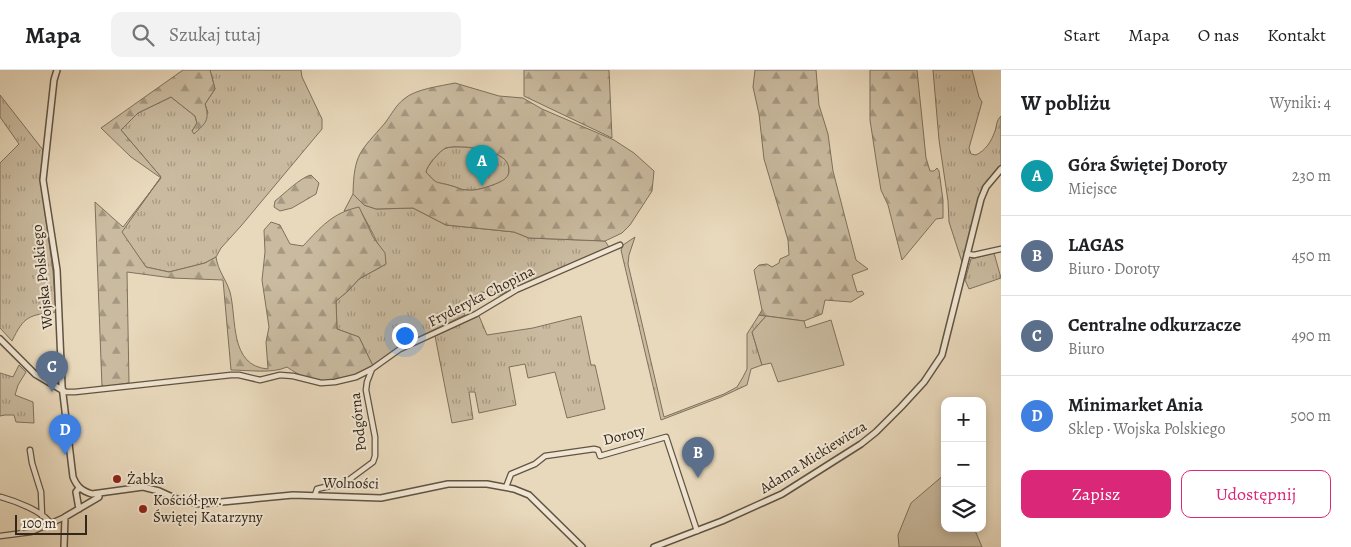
<!DOCTYPE html>
<html lang="pl">
<meta charset="utf-8">
<style>
:root{--surface:#fff;--page:#f2f2f2;--text:#202124;--muted:#757577;--line:#e0e0e0;--accent:#db2777}
body{margin:0;font-family:Alegreya,serif;background:var(--page);color:var(--text)}
.controls{position:absolute;right:15px;bottom:15px;display:grid;overflow:hidden;border-radius:10px;box-shadow:0 2px 8px #0003}
.controls button{width:45px;height:45px;display:grid;place-items:center;padding:0;border:0;border-bottom:1px solid var(--line);background:var(--surface);color:var(--text);font:25px sans-serif}
.scale{position:absolute;left:15px;bottom:12px;width:72px;box-sizing:border-box;padding-left:5px;border:2px solid #32271a;border-top:0;font-size:14px;line-height:18px;white-space:nowrap;color:#32271a;-webkit-text-stroke:4px #f1e6d3;paint-order:stroke}
.you{position:absolute;left:404px;top:265px;width:18px;height:18px;margin:-12px;border:4px solid #fff;border-radius:50%;background:#1a73e8;box-shadow:0 0 0 8px #1a73e833}
.badge{display:grid;place-items:center;width:32px;height:32px;border-radius:50%;background:var(--accent);color:#fff;font-size:16px;font-weight:700}
.pin{position:absolute;translate:-50% -41px;filter:drop-shadow(0 1px 2px #0008)}
.pin::after{content:'';position:absolute;top:26px;width:18px;height:15px;background:inherit;clip-path:polygon(0 0,100% 0,50% 100%)}
.list{margin:0;padding:0;list-style:none}
h2{display:flex;justify-content:space-between;align-items:center;height:65px;margin:0;padding:0 20px;font-size:21px}
h2 small{font-size:16px;font-weight:400;color:var(--muted)}
.list li{display:grid;grid-template-columns:32px 1fr auto;gap:15px;align-items:center;box-sizing:border-box;height:80px;padding:0 20px;border-top:1px solid var(--line)}
.list b{display:block;font-size:19px;white-space:nowrap}
.list p{margin:0;font-size:16px;white-space:nowrap;color:var(--muted)}
.list em{font-size:16px;font-style:normal;color:var(--muted)}
.actions{display:flex;gap:10px;padding:15px 20px}
.actions a{flex:1;padding:11px 0;border:1px solid var(--accent);border-radius:10px;text-align:center;font-size:18px;color:var(--accent)}
.actions .main{background:var(--accent);color:#fff}
.icon{flex:none;width:28px;height:28px;fill:none;stroke:currentColor;stroke-width:2;stroke-linecap:round;stroke-linejoin:round}
.map{position:relative;flex:none;width:1001px;height:477px;overflow:hidden}
header{display:flex;align-items:center;gap:30px;box-sizing:border-box;height:70px;padding:0 25px;background:var(--surface);border-bottom:1px solid var(--line)}
header strong{font-size:24px}
nav{display:flex;gap:28px;margin-inline-start:auto;font-size:18px}
.search{width:350px;height:45px;background:var(--page);display:flex;align-items:center;gap:12px;box-sizing:border-box;padding:0 18px;border-radius:10px;color:var(--muted);font-size:19px}
main{display:flex}
aside{flex:1;background:var(--surface)}
.map>svg:first-child{display:block}
</style>
<header>
<strong>Mapa</strong>
<div class="search"><svg class="icon" aria-label="search" viewBox="0 0 24 24"><circle cx="10" cy="10" r="6"/><path d="M15 15l6 6"/></svg>Szukaj tutaj</div>
<nav><a>Start</a><a>Mapa</a><a>O nas</a><a>Kontakt</a></nav>
</header>
<main>
<div class="map">
<svg width="1001" height="477" viewBox="0 0 1001 477">
<defs>
<pattern id="grass-tufts" width="24" height="20" patternUnits="userSpaceOnUse" patternTransform="scale(1.25)"><rect width="24" height="20" fill="#cabba0"/><path d="M3 7l-1-3M5 7V3M7 7l1-3M15 17l-1-3M17 17v-4M19 17l1-3" fill="none" stroke="#a59882"/></pattern>
<pattern id="forest-firs" width="22" height="20" patternUnits="userSpaceOnUse" patternTransform="scale(1.25)"><rect width="22" height="20" fill="#cabba0"/><path d="M5 1l3.5 6h-7zM16 11l3.5 6h-7z" fill="#a59882"/></pattern>
</defs>
<rect width="100%" height="100%" fill="#e9d9bc"/>
<filter id="stains"><feTurbulence type="fractalNoise" baseFrequency=".004" numOctaves="4"/><feColorMatrix values="0 0 0 0 .2 0 0 0 0 .09 0 0 0 0 .02 0 0 0 .5 -.17"/></filter>
<radialGradient id="worn" r=".72"><stop offset=".6" stop-color="#630" stop-opacity="0"/><stop offset="1" stop-color="#630" stop-opacity=".3"/></radialGradient>
<path fill="url(#grass-tufts)" stroke="#7e715d" d="M 210,0 L 301,0 L 302,7 L 322,49 L 322,59 L 241,156 L 221,178 L 216,187 L 205,193 L 169,202 L 146,197 L 121,162 L 161,107 L 121,60 L 138,43 L 171,27 L 195,46 L 197,53 L 192,61 L 208,43 L 205,34 L 215,19 Z
M 933,0 L 972,0 L 979,27 L 982,32 L 969,78 L 971,84 L 976,85 C 986,80 991,72 995,61 C 997,55 996,51 1001,46 L 1001,96 L 994,102 L 986,115 L 962,192 L 949,152 L 948,131 L 939,70 Z
M 0,25 L 43,80 L 41,113 L 53,202 L 56,242 C 29,245 24,246 12,271 L 0,258 L 0,93 L 19,74 L 0,47 Z
M 466,77 C 480,79 510,82 509,101 C 509,110 500,112 493,115 C 484,118 476,121 466,120 C 461,120 457,117 452,116 C 436,111 438,116 426,102 C 426,97 440,80 446,78 C 452,76 460,77 466,77 Z
M 353,124 L 364,135 L 376,139 L 413,138 L 446,155 L 514,162 L 529,168 L 605,171 L 609,177 L 499,225 L 481,222 L 459,234 L 465,245 L 406,273 L 373,296 L 359,267 L 337,259 L 336,231 L 348,221 L 359,209 L 386,194 C 379,174 369,156 359,138 L 344,141 Z
M 635,167 L 629,185 L 628,194 L 664,347 L 724,324 L 737,317 L 743,307 L 747,299 L 747,264 L 759,245 L 766,246 L 752,262 L 762,295 L 751,299 L 747,315 L 721,327 L 661,350 L 621,180 L 623,175 Z
M 994,183 L 1001,208 L 969,219 L 965,210 L 971,189 Z
M 479,246 L 487,265 L 533,258 L 581,246 L 591,295 L 595,295 L 605,339 L 567,348 L 555,302 L 528,308 L 525,294 L 509,297 L 516,335 L 479,343 L 475,322 L 469,322 L 473,349 L 452,353 L 435,266 Z
M 19,295 L 26,302 L 18,315 L 15,325 L 33,332 L 34,353 L 16,352 L 14,345 L 5,345 L 0,346 L 0,303 L 13,307 Z"/>
<path fill="url(#forest-firs)" stroke="#7e715d" fill-rule="evenodd" d="M 183,0 L 210,0 L 215,19 L 205,34 C 210,50 206,53 194,64 L 192,61 L 197,53 L 195,46 L 171,27 L 138,43 L 121,60 L 161,107 L 122,162 L 146,197 L 169,202 L 205,193 L 216,187 C 218,201 226,209 230,222 C 237,249 229,296 268,299 L 266,272 L 269,257 L 262,210 L 265,182 L 264,160 L 271,152 L 280,155 L 290,174 L 303,176 C 321,157 332,143 359,137 L 373,167 L 385,183 L 386,194 L 359,209 L 348,221 L 336,231 L 337,259 L 359,267 L 373,296 C 354,308 326,316 305,307 C 299,305 293,301 287,297 C 272,304 249,300 231,300 L 223,210 L 172,208 L 127,202 L 129,313 L 102,317 L 95,132 L 123,157 L 161,108 L 131,87 L 101,58 Z
M 524,0 L 609,0 L 612,68 L 524,26 Z
M 755,0 L 816,0 L 819,35 L 828,64 L 833,101 L 856,190 L 868,199 L 852,205 L 857,222 L 862,221 L 864,224 L 851,232 L 825,230 L 822,244 L 804,251 L 759,245 L 762,240 L 754,200 L 759,195 L 767,194 L 772,197 L 779,193 L 780,189 L 789,185 L 788,170 L 764,89 L 759,44 L 753,17 Z
M 870,0 L 917,0 L 926,88 L 930,101 L 934,101 L 937,98 L 939,101 L 943,130 L 943,148 L 936,149 L 902,190 L 888,135 L 881,120 L 877,96 L 870,50 Z
M 455,13 L 499,26 L 523,28 L 542,39 L 614,70 L 634,83 L 654,101 L 652,121 L 630,155 L 622,163 L 605,171 L 529,168 L 514,162 L 446,155 L 413,138 L 376,139 L 364,135 L 353,124 C 354,83 360,82 385,53 C 391,45 396,35 404,29 C 415,19 441,16 455,13 ZM 466,77 C 480,79 510,82 509,101 C 509,109 500,112 493,115 C 484,118 476,121 466,120 C 461,120 457,117 452,116 C 436,111 438,116 426,102 C 426,97 440,80 446,78 C 452,76 460,77 466,77 Z
M 311,105 L 319,113 L 316,124 L 292,138 L 280,141 L 274,137 L 275,131 C 284,124 301,107 311,105 Z"/>
<path fill="#cabba0" stroke="#7e715d" d="M 766,246 L 804,251 L 806,258 L 831,250 L 844,295 L 778,312 L 771,293 L 762,295 L 752,262 Z
M 945,404 L 945,458 L 974,458 L 982,477 L 899,477 L 898,465 L 911,433 Z"/>
<g fill="none" stroke-linecap="round" stroke-linejoin="round">
<g stroke="#605442" stroke-width="7">
<path id="minor" d="M 967,184 L 974,185 L 1001,179
M 62,320 L 66,322 L 75,322 L 231,305 L 239,305 L 260,310 L 280,305 L 293,306 L 321,313 L 335,312 L 356,307 L 372,299 L 400,279 L 476,244 L 516,220 L 620,175
M 30,380 L 32,393 L 41,422 L 42,446
M 506,417 L 511,404 L 535,394 L 545,386 L 594,379 L 598,380 L 600,386 L 666,367 L 697,461
M 315,425 L 317,419 L 346,412 L 373,392 L 375,386 L 375,367 L 366,320 L 367,312 L 372,299
M 1,427 C 15,431 43,441 51,454
M 0,466 L 31,462 L 65,447"/>
</g>
<g stroke="#605442" stroke-width="8">
<path id="tertiary" d="M 57,0 L 54,10 L 43,110 L 57,200 L 62,316 L 73,407 C 77,417 82,421 92,424 L 143,417 L 159,421 L 181,431 L 201,434 L 293,425 L 381,428 L 448,414 L 487,414 L 514,419 L 529,425 L 582,477
M 0,269 L 35,304 L 62,320
M 79,418 L 76,422 L 79,439
M 64,477 L 65,447 L 99,427 L 99,423
M 654,477 L 722,451 L 782,424 L 861,374 L 876,362 L 901,337 L 924,312 L 942,285 L 981,129 L 986,117 L 1001,99"/>
</g>
<use href="#minor" stroke="#f1e6d3" stroke-width="4.5"/>
<use href="#tertiary" stroke="#f1e6d3" stroke-width="5"/>
</g>
<g fill="#8f2418" stroke="#f1e6d3" stroke-width="2">
<circle cx="117" cy="409" r="5"/>
<circle cx="143" cy="439" r="5"/>
</g>
<g text-anchor="middle" stroke-width="4" stroke-linejoin="round" paint-order="stroke">
<g font-size="15" fill="#32271a" stroke="#f1e6d3">
<text transform="translate(42 207) rotate(-96)" y="5">Wojska Polskiego</text>
<text transform="translate(481 226) rotate(-27)" y="5">Fryderyka Chopina</text>
<text transform="translate(358 352) rotate(-96)" y="5">Podgórna</text>
<text transform="translate(624 365) rotate(-14)" y="5">Doroty</text>
<text transform="translate(813 387) rotate(-32)" y="5">Adama Mickiewicza</text>
<text transform="translate(351 413) rotate(1)" y="5">Wolności</text>
</g>
<g font-size="15" fill="#32271a" stroke="#f1e6d3" text-anchor="start">
<text x="127" y="414">Żabka</text>
<text x="153" y="435">Kościół pw.<tspan x="153" dy="17">Świętej Katarzyny</tspan></text>
</g>
</g>
<rect width="100%" height="100%" filter="url(#stains)"/>
<rect width="100%" height="100%" fill="url(#worn)"/>
</svg>
<div class="controls">
<button>+</button>
<button>−</button>
<button><svg class="icon" aria-label="layers" viewBox="0 0 24 24"><path d="M12 4l9 5-9 5-9-5zM3 14l9 5 9-5"/></svg></button>
</div>
<div class="scale">100 m</div>
<div class="you"></div>
<div class="pin badge" style="left:482px;top:116px;background:#0f9aa8">A</div>
<div class="pin badge" style="left:698px;top:408px;background:#5c6f8a">B</div>
<div class="pin badge" style="left:52px;top:322px;background:#5c6f8a">C</div>
<div class="pin badge" style="left:65px;top:385px;background:#3f7fe0">D</div>
</div>
<aside>
<h2>W pobliżu<small>Wyniki: 4</small></h2>
<ul class="list">
<li><span class="badge" style="background:#0f9aa8">A</span><div><b>Góra Świętej Doroty</b><p>Miejsce</p></div><em>230 m</em></li>
<li><span class="badge" style="background:#5c6f8a">B</span><div><b>LAGAS</b><p>Biuro · Doroty</p></div><em>450 m</em></li>
<li><span class="badge" style="background:#5c6f8a">C</span><div><b>Centralne odkurzacze</b><p>Biuro</p></div><em>490 m</em></li>
<li><span class="badge" style="background:#3f7fe0">D</span><div><b>Minimarket Ania</b><p>Sklep · Wojska Polskiego</p></div><em>500 m</em></li>
</ul>
<div class="actions"><a class="main">Zapisz</a><a>Udostępnij</a></div>
</aside>
</main>
